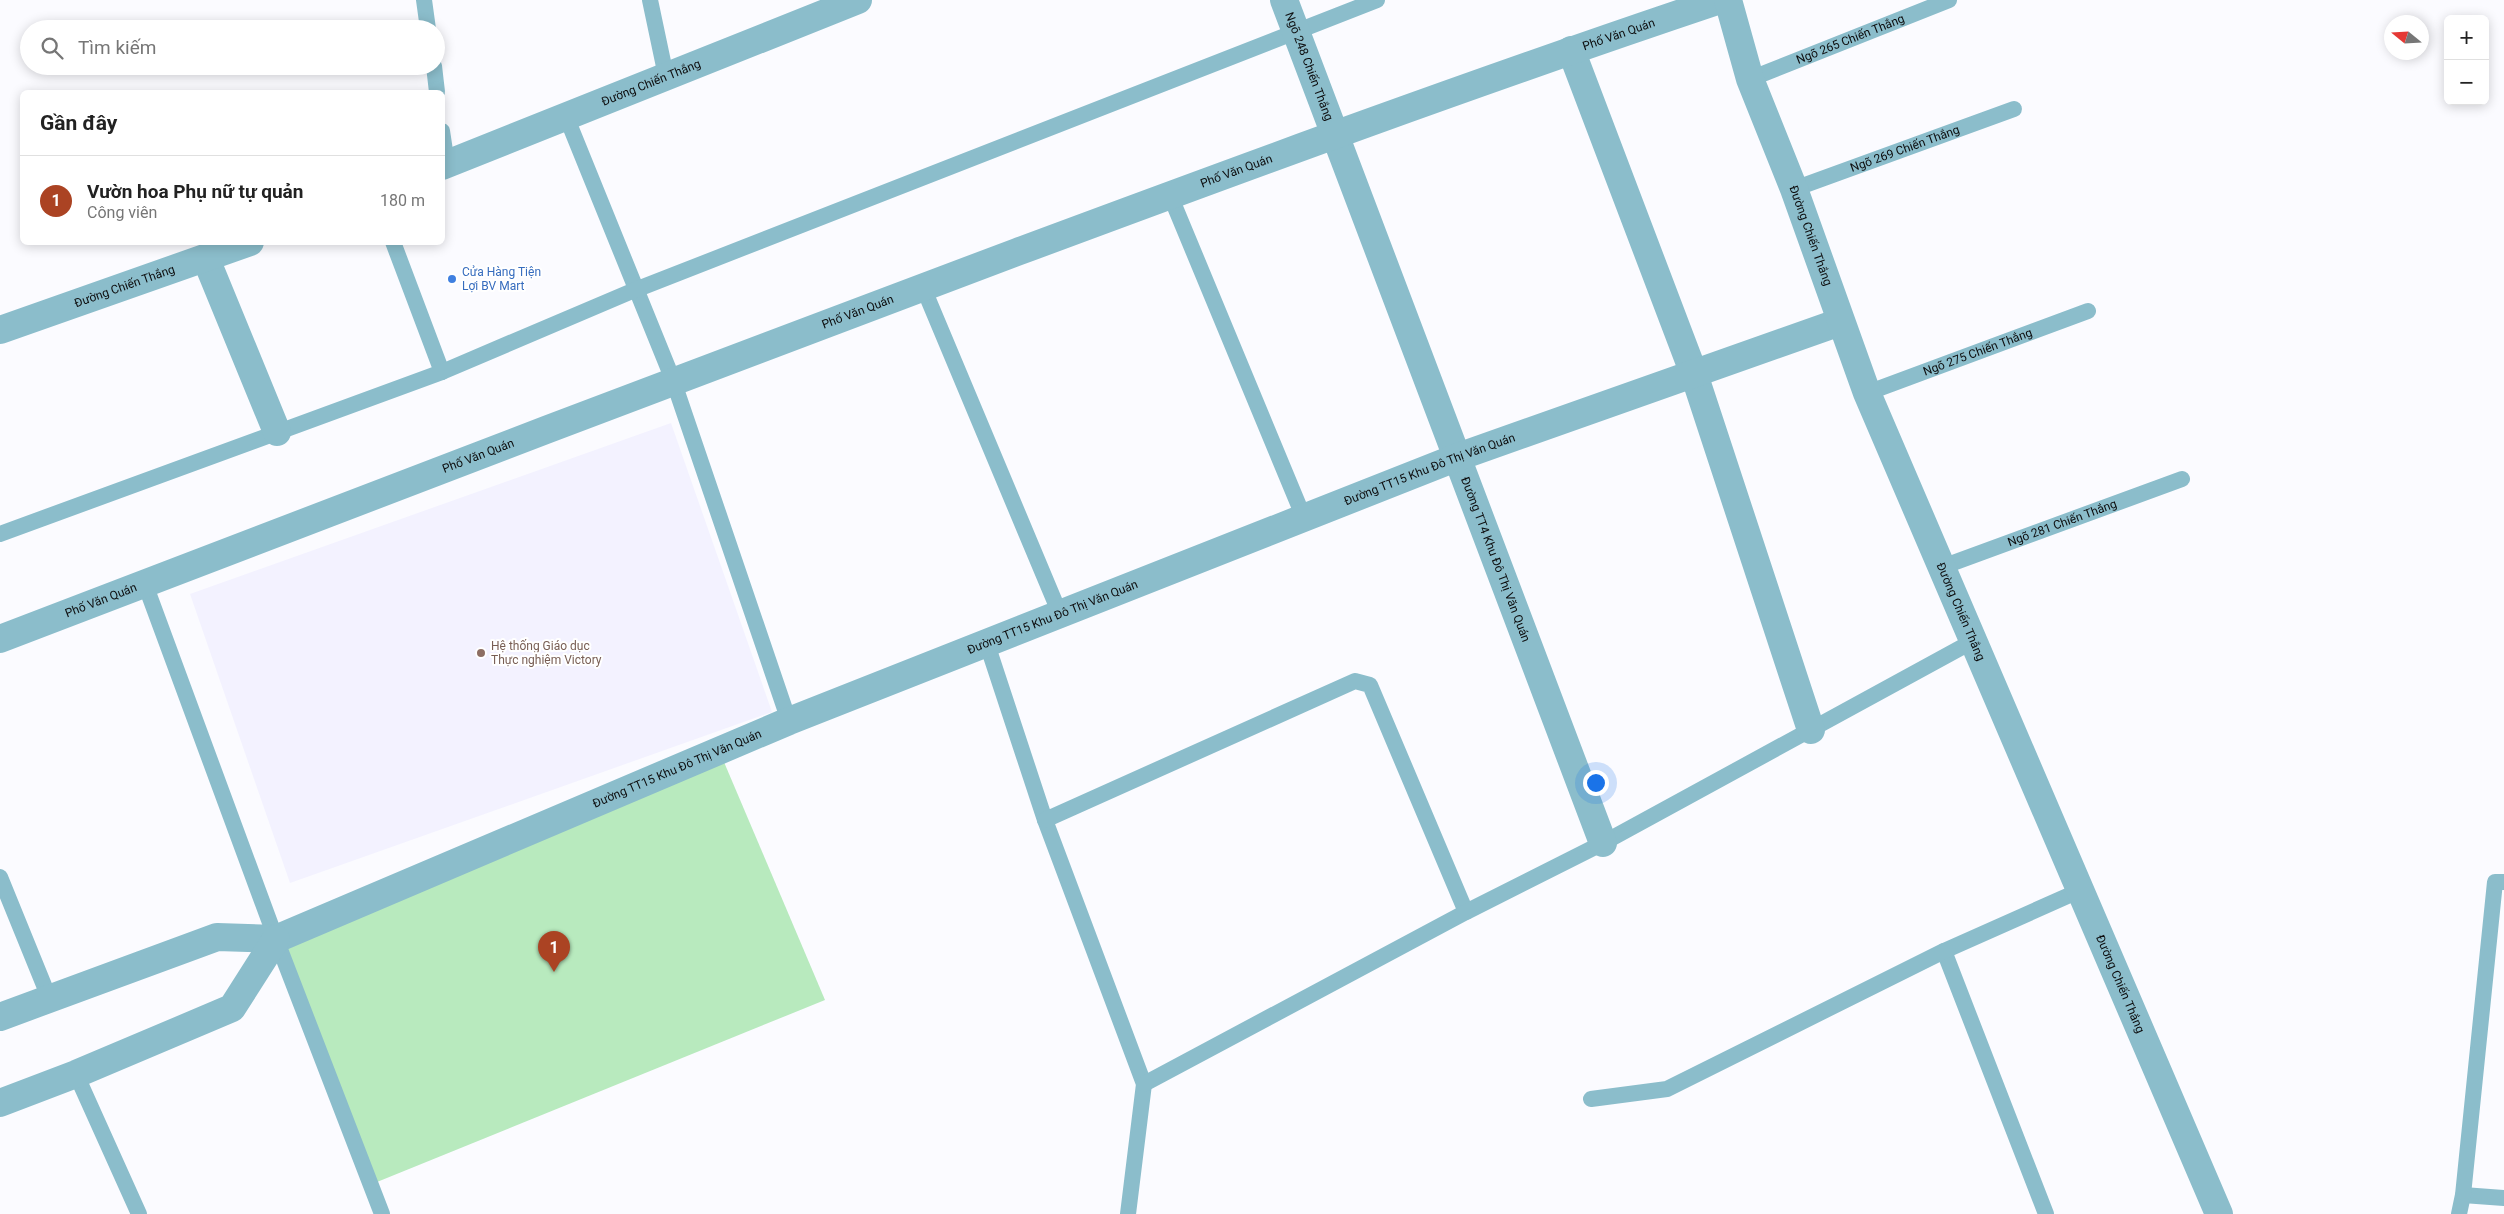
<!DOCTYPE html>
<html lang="vi">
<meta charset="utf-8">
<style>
:root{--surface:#fff;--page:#f6f6f6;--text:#222;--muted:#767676;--line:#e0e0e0;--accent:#ab4323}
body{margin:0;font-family:Roboto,sans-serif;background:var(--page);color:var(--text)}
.controls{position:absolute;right:15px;top:15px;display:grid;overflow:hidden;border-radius:8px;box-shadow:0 2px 12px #0003}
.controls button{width:45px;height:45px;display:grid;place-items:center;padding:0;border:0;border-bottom:1px solid var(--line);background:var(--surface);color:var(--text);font:25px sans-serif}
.compass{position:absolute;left:2384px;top:15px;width:45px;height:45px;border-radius:50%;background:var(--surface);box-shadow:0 2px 12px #0003;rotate:288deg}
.you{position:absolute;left:1595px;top:782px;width:18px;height:18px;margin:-12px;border:4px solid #fff;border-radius:50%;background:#1a73e8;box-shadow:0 0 0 8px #1a73e833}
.badge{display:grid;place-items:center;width:32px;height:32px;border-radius:50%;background:var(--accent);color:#fff;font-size:16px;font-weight:700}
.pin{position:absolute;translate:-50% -41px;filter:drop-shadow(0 1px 2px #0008)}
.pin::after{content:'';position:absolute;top:26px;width:18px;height:15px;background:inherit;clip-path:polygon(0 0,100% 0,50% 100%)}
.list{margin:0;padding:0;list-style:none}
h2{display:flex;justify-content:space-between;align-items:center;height:65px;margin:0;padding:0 20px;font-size:21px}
h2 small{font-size:16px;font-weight:400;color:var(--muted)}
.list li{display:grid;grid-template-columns:32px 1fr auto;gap:15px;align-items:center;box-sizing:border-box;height:90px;padding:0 20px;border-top:1px solid var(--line)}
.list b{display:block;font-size:19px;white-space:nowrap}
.list p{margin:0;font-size:16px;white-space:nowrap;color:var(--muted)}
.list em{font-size:16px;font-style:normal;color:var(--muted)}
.icon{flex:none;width:28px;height:28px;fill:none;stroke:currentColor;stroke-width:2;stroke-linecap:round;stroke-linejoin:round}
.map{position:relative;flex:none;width:2504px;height:1214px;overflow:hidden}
.search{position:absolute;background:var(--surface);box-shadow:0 2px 12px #0003;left:20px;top:20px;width:425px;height:55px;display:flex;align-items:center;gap:12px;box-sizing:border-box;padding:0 18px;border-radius:28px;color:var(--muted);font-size:19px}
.panel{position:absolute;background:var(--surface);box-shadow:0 2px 12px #0003;left:20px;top:90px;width:425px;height:155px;border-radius:8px}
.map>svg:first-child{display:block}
</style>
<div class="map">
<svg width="2504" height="1214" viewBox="0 0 2504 1214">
<rect width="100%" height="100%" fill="#fbfbff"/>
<path fill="#f3f2ff" d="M 671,423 L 772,712 L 290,883 L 190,594 Z"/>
<path fill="#b8eabe" d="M 721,755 L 825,1000 L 377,1182 L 285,943 Z"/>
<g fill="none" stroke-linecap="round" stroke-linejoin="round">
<g stroke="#8bbdcb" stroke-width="16">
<path d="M 424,0 L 428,29"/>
<path d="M 650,0 L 666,76"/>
<path d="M 434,66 L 437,92"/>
<path id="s1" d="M 1750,79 L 1949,0"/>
<path d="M 566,116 L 673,380 L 789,721"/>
<path d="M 442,131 L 447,164"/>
<path id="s2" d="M 1794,189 L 2014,109"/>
<path d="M 1170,195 L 1304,518"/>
<path d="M 393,242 L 442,372"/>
<path d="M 923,287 L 1060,614"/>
<path id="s3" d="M 1867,393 L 2088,311"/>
<path d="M 0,534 L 442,372 L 630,292 L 1377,0"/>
<path id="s4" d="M 1942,567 L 2182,479"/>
<path d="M 145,584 L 276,939 L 382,1214"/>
<path d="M 987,644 L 1045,820 L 1144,1084 L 1128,1214"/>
<path d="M 1045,820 L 1355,681 L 1370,685 L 1466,912"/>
<path d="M 0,877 L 50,1000"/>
<path d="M 1944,951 L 2046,1214"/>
<path d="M 76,1074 L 139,1214"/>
<path d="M 1144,1084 L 1466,912 L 1603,843 L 1975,640"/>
<path d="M 1591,1099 L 1667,1089 L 1944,951 L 2081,890"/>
<path d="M 2463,1195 L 2504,1198"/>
<path d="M 2459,1214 L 2463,1195 L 2495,882 L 2504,882"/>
</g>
<g stroke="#8bbdcb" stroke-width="28">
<path id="s5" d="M 1284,0 L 1603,843"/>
<path d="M 1571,50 L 1694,374 L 1811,730"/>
<path d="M 206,259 L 277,432"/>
<path id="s6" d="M 0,639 C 339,509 677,379 1017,252 C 1251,165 1484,79 1720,0"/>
<path id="s7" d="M 0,1017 L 217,937 L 276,939 L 789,721 L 1458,457 L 1840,322"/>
<path d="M 0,1103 L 76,1074 L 232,1008 L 276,939"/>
</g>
<g stroke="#8bbdcb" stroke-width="28">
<path id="s8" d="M 1728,0 L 1750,79 L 1794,189 L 1867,393 L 2219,1214"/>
<path id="s9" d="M 442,166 L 858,0"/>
<path id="s10" d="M 0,330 L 250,242"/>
</g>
</g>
<circle fill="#3f7fe0" stroke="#fff" stroke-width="2" cx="452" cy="279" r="5"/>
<circle fill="#8d6e63" stroke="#fff" stroke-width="2" cx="481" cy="653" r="5"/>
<g text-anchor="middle" stroke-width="4" stroke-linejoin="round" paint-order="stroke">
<g font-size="12" fill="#0d0d0e" stroke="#fff">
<text dy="4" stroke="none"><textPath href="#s6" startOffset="1728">Phố Văn Quán</textPath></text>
<text dy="4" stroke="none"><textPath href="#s1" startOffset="108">Ngõ 265 Chiến Thắng</textPath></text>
<text dy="4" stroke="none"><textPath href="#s5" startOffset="71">Ngõ 248 Chiến Thắng</textPath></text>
<text dy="4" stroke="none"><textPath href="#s9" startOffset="225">Đường Chiến Thắng</textPath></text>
<text dy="4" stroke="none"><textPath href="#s2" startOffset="118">Ngõ 269 Chiến Thắng</textPath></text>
<text dy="4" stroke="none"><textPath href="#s6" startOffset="1322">Phố Văn Quán</textPath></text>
<text dy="4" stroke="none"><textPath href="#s8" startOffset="250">Đường Chiến Thắng</textPath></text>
<text dy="4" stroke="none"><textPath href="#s10" startOffset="132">Đường Chiến Thắng</textPath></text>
<text dy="4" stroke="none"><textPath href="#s6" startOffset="918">Phố Văn Quán</textPath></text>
<text dy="4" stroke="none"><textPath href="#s3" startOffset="118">Ngõ 275 Chiến Thắng</textPath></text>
<text dy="4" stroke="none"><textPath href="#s6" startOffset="512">Phố Văn Quán</textPath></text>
<text dy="4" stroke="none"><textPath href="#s7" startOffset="1536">Đường TT15 Khu Đô Thị Văn Quán</textPath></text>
<text dy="4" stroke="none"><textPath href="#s4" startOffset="128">Ngõ 281 Chiến Thắng</textPath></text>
<text dy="4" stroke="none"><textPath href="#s5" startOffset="598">Đường TT4 Khu Đô Thị Văn Quán</textPath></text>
<text dy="4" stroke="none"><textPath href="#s6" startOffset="108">Phố Văn Quán</textPath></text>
<text dy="4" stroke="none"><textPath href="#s8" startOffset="655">Đường Chiến Thắng</textPath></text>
<text dy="4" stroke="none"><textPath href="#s7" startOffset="1131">Đường TT15 Khu Đô Thị Văn Quán</textPath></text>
<text dy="4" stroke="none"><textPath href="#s7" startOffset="726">Đường TT15 Khu Đô Thị Văn Quán</textPath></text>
<text dy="4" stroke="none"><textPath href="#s8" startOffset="1060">Đường Chiến Thắng</textPath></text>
</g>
<g font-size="12" fill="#366cbe" stroke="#fff" text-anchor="start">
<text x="462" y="276">Cửa Hàng Tiện<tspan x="462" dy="14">Lợi BV Mart</tspan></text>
</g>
<g font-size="12" fill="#785e54" stroke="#fff" text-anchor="start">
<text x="491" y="650">Hệ thống Giáo dục<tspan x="491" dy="14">Thực nghiệm Victory</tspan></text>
</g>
</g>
</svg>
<div class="controls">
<button>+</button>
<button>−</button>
</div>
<svg class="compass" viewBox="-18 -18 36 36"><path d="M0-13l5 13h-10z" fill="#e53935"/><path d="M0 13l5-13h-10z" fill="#767676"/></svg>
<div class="you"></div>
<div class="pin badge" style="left:554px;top:972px">1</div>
<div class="search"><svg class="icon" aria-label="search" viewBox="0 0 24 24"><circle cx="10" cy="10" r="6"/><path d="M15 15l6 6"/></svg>Tìm kiếm</div>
<section class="panel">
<h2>Gần đây<small></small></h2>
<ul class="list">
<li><span class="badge">1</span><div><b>Vườn hoa Phụ nữ tự quản</b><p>Công viên</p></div><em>180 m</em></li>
</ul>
</section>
</div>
